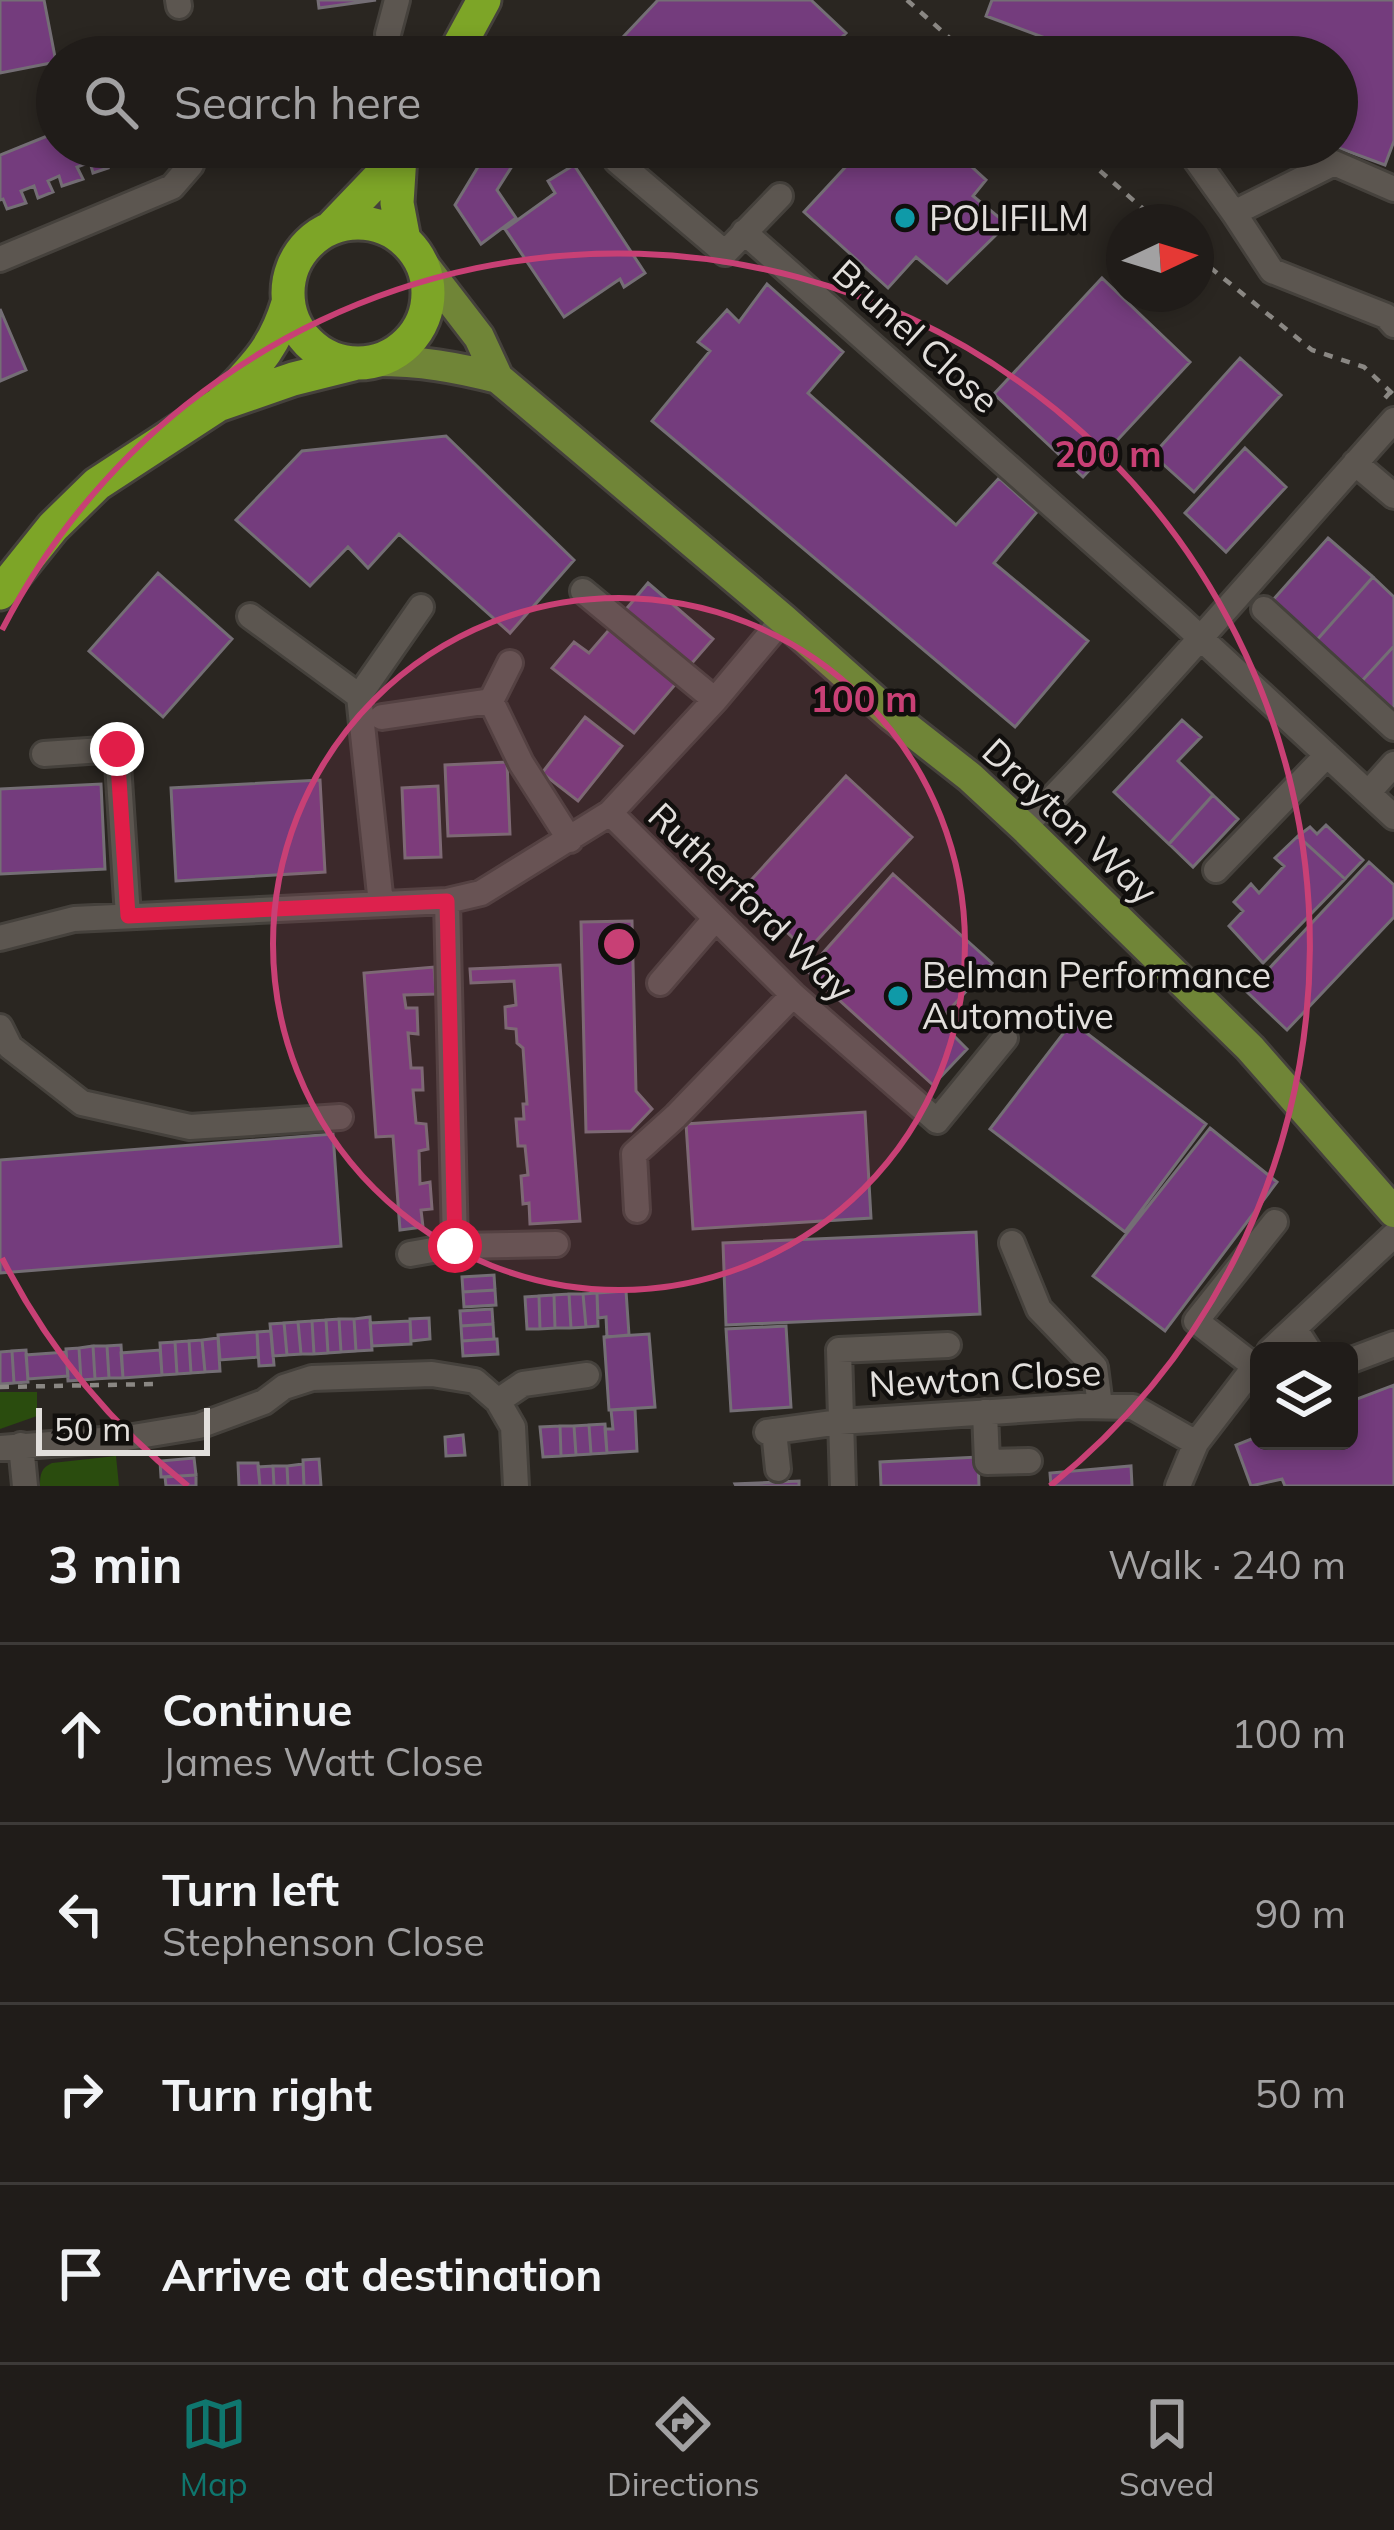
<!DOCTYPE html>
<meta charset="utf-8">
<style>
:root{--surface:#201c19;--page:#2d2926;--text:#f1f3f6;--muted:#a2a1a2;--line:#3d3a38;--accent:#0f766e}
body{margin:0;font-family:Mulish,sans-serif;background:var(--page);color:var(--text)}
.controls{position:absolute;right:36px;bottom:36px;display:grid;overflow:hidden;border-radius:18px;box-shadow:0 6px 18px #0003}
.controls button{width:108px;height:108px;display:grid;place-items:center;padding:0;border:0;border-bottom:3px solid var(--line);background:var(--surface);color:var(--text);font:60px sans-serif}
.compass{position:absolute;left:1106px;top:204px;width:108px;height:108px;border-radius:50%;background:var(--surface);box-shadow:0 6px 18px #0003;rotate:86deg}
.scale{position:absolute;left:36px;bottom:30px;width:174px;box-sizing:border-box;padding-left:12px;border:6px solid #e2dfdc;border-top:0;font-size:33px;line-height:42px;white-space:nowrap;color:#e2dfdc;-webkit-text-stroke:9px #110f0d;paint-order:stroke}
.stop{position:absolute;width:36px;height:36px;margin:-27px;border:9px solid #e11d48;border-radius:50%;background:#fff}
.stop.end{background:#e11d48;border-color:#fff;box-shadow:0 3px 12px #0008}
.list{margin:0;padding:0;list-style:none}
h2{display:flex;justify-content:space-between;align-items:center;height:156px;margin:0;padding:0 48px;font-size:51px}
h2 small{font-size:39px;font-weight:400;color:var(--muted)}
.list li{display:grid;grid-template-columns:78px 1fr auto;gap:36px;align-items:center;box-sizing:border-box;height:180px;padding:0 48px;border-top:3px solid var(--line)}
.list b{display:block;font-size:45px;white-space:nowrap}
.list p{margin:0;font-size:39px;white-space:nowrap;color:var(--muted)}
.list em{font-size:39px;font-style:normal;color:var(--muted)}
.icon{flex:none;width:66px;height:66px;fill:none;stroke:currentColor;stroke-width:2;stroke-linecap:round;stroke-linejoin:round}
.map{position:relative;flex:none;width:1394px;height:1486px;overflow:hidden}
.search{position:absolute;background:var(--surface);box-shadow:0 6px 18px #0003;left:36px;right:36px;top:36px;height:132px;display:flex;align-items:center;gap:30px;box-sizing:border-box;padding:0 42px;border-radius:66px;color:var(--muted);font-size:45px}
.sheet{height:876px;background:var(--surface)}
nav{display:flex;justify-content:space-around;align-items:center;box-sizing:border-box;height:168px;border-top:3px solid var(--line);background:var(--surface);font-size:33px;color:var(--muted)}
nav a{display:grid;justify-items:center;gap:6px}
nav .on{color:var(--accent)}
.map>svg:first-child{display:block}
</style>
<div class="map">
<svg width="1394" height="1486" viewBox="0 0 1394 1486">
<rect width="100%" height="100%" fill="#2a2621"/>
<path fill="#2a4c0e" d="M 0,1392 L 37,1392 L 37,1416 L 0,1429 Z
M 116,1456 L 119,1486 L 40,1486 C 40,1474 41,1468 52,1463 Z"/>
<path fill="#743c7d" stroke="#746e75" stroke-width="3" d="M 0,0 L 44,0 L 56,62 L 0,73 Z
M 318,0 L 376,0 L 319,8 Z
M 658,0 L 811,0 L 846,33 L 822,57 L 645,57 L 624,36 Z
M 992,0 L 1394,0 L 1394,141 L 1385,165 L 1336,147 L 1337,57 L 1096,57 L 986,16 Z
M 57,132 L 57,147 L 130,147 L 133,155 L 118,162 L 115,152 L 103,156 L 108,168 L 93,173 L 90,162 L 77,167 L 83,179 L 62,186 L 59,176 L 48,181 L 53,192 L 38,198 L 34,186 L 21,191 L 26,203 L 7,209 L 3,199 L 0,200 L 0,155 Z
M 490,147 L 514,147 L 521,152 L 497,190 L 516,218 L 481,244 L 455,205 Z
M 864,147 L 950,147 L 986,180 L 973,196 L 1007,224 L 947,283 L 916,257 L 888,288 L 804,212 Z
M 574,165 L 645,273 L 624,287 L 620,279 L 564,317 L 505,229 L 555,193 L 548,181 Z
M 1102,278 L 1190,362 L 1083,477 L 994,394 Z
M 767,284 L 843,352 L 808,393 L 956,525 L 999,478 L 1037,512 L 994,563 L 1088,641 L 1015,727 L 652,421 L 710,351 L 698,342 L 727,310 L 739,322 Z
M 0,309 L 26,370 L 0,381 Z
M 1240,358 L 1281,395 L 1194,492 L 1153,455 Z
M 446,436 L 574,560 L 510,633 L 399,534 L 368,568 L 348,547 L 310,586 L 236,520 L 302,451 Z
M 1245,448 L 1286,487 L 1226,552 L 1185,513 Z
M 1328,538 L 1373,577 L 1315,642 L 1272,601 Z
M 158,573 L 232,639 L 163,717 L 89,651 Z
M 1373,577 L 1394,597 L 1394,646 L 1361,682 L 1315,642 Z
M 648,583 L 713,639 L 686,670 L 622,614 Z
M 614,624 L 679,680 L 634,733 L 552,668 L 574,642 L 589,653 Z
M 1394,646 L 1394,713 L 1361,682 Z
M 585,717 L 622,746 L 578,801 L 542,773 Z
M 1182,720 L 1201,737 L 1178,761 L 1213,795 L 1169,844 L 1114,792 Z
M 507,762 L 510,834 L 448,836 L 445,765 Z
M 846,776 L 912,837 L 807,951 L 742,890 Z
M 320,780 L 325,872 L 176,881 L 171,788 Z
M 101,784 L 105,869 L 0,874 L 0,789 Z
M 438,786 L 441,857 L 405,858 L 402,788 Z
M 1213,795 L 1238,819 L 1193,867 L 1169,844 Z
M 1326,825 L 1363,860 L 1345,879 L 1298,836 L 1310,827 L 1317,834 Z
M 1298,836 L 1345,879 L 1263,963 L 1229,926 L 1243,911 L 1234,902 L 1251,884 L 1259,893 L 1284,866 L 1275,858 Z
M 1369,862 L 1394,885 L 1394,917 L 1287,1030 L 1247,992 Z
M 893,874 L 992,963 L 939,1021 L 967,1049 L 933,1085 L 807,971 Z
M 632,921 L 636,1091 L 652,1109 L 631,1131 L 586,1132 L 581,922 Z
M 560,965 L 580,1221 L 530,1224 L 529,1203 L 523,1204 L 521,1176 L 528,1175 L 525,1146 L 518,1146 L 516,1119 L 524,1119 L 523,1104 L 527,1104 L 523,1048 L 517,1043 L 516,1029 L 506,1028 L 505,1007 L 516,1005 L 514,981 L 471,983 L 470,969 Z
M 434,967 L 436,994 L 404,995 L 406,1008 L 417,1008 L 418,1034 L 408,1033 L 411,1068 L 422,1068 L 423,1090 L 413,1090 L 416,1123 L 426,1124 L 428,1149 L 419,1151 L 420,1184 L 430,1182 L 432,1209 L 421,1210 L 423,1227 L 400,1230 L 393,1136 L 376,1137 L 364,973 Z
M 1072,1022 L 1206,1124 L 1125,1232 L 990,1129 Z
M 865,1112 L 871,1218 L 693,1229 L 686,1124 Z
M 1210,1128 L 1277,1182 L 1165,1331 L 1093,1276 Z
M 333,1134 L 341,1246 L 0,1273 L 0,1160 Z
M 976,1232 L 980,1314 L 726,1325 L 723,1243 Z
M 494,1275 L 495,1290 L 463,1292 L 462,1277 Z
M 495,1290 L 496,1305 L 464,1307 L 463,1292 Z
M 626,1291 L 629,1335 L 607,1337 L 606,1317 L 598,1318 L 597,1293 Z
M 597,1293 L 598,1326 L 586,1327 L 583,1294 Z
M 569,1294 L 571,1328 L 555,1328 L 554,1295 Z
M 569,1294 L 583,1294 L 586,1327 L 571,1328 Z
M 554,1295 L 555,1328 L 540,1329 L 539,1296 Z
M 539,1296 L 540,1329 L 527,1329 L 525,1297 Z
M 492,1309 L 493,1324 L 461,1326 L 460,1311 Z
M 370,1317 L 372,1350 L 356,1351 L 354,1319 Z
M 429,1318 L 430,1339 L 411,1341 L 410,1319 Z
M 339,1319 L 354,1319 L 356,1351 L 341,1352 Z
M 339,1319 L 341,1352 L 328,1353 L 326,1320 Z
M 326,1320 L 328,1353 L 314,1354 L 312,1321 Z
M 312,1321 L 314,1354 L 301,1354 L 298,1322 Z
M 410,1321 L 411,1344 L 372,1346 L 370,1323 Z
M 298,1322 L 301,1354 L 287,1355 L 284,1323 Z
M 284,1323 L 287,1355 L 273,1356 L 270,1324 Z
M 493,1324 L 494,1339 L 462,1341 L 461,1326 Z
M 786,1326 L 791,1407 L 731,1411 L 726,1329 Z
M 271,1331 L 274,1365 L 259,1366 L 257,1332 Z
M 257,1332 L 258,1357 L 220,1360 L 218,1335 Z
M 649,1334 L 655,1407 L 609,1410 L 604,1337 Z
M 218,1338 L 220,1371 L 205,1372 L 202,1340 Z
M 494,1339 L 497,1339 L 498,1354 L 463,1356 L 462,1341 Z
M 202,1340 L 205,1372 L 191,1373 L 189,1341 Z
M 189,1341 L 191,1373 L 177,1374 L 175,1342 Z
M 175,1342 L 177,1374 L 162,1375 L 160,1343 Z
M 121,1345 L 123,1378 L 109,1378 L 107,1346 Z
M 93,1346 L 95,1379 L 81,1380 L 79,1348 Z
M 93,1346 L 107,1346 L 109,1378 L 95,1379 Z
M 79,1348 L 81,1380 L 68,1381 L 66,1349 Z
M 26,1350 L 28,1382 L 14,1383 L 12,1351 Z
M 160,1350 L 162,1375 L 123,1378 L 121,1353 Z
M 12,1351 L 14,1383 L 0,1384 L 0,1352 Z
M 66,1352 L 68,1376 L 28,1379 L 26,1355 Z
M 1394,1385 L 1394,1486 L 1285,1486 L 1282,1479 L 1251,1486 L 1236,1445 L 1259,1436 L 1259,1441 L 1349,1441 L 1349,1402 Z
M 635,1409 L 637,1451 L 607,1453 L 605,1429 L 613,1429 L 611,1410 Z
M 605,1424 L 607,1453 L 591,1454 L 589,1425 Z
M 589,1425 L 591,1454 L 576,1455 L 574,1426 Z
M 560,1426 L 574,1426 L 576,1455 L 561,1456 Z
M 560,1426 L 561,1456 L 543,1457 L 540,1427 Z
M 463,1435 L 465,1455 L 446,1456 L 445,1437 Z
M 978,1457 L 979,1486 L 881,1486 L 880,1462 Z
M 194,1458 L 196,1475 L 161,1477 L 160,1461 Z
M 319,1459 L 321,1486 L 304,1486 L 303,1460 Z
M 238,1463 L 258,1463 L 260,1486 L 239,1486 Z
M 303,1464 L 304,1486 L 288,1486 L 287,1466 Z
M 273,1466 L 287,1466 L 288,1486 L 274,1486 Z
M 273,1466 L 274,1486 L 260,1486 L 258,1467 Z
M 1131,1466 L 1132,1486 L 1051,1486 L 1050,1473 Z
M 196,1475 L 196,1486 L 166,1486 L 165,1477 Z
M 799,1481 L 799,1486 L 736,1486 L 735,1484 Z"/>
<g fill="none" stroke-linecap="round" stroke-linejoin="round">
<g stroke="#45413c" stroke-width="30">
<path id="minor" d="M 178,0 L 179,6
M 388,34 L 397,0
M 1187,147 L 1234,213
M 617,161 L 725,253 L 780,196
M 1394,189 L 1334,163 L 1234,213 L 1272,271 L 1386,316 L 1394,325
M 744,232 L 1180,619 L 1394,817
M 0,259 L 172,187 L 191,165
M 1355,463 L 1394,496
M 583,591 L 715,700
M 1264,609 L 1394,728
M 250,616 L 359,696
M 491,701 L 521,763 L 570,840
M 382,717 L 491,701 L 510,663
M 44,754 L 117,749 L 128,916
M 1368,793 L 1394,764
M 610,813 L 793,995 L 937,1121 L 1005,1038
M 1024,827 C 1153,697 1272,556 1394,420
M 1216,870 L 1327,755
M 447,901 L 455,1246
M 381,904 L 359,696 L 421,607
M 0,938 L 74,919 L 447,901 L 481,893 L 610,813 L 715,700 L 783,619
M 660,983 L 715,919
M 0,1027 L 10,1047 L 82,1103 L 190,1127 L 340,1117
M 637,1210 L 634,1154 L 676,1116 L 793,995
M 1012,1243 L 1039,1309 L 1095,1367 L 1100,1406
M 410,1254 L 455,1246 L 556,1244
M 1295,1329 L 1309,1351
M 1270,1351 L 1394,1235
M 1349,1361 L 1394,1344
M 1254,1366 L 1196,1321 L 1275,1222
M 498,1401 L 523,1384 L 587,1375
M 985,1412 L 987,1462 L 1029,1461
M 774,1431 L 778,1469
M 767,1432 L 840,1422 L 1081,1406 L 1133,1407 L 1196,1443
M 21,1445 L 25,1486
M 0,1448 L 127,1438 L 199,1426 L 264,1402 L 284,1387 L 312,1378 L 432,1374 L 475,1381 L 498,1401 L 513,1427 L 516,1486
M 843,1486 L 839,1350 L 948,1345
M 1178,1486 L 1196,1443 L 1259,1361"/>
</g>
<g stroke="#45413c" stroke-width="36">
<path id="major" d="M 419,259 L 479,337 L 498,378 L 783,619 L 891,715 L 970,777 L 1024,827 L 1250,1048 L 1394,1212
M 376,361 C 421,361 455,367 498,378"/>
</g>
<g stroke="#45413c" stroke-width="39">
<path id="highway" d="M 453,57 L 484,0
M 400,156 L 397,203 L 404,240
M288 293a70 70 0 1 1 140 0a70 70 0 1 1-140 0Z
M 331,228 L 400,156 L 404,147
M 224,399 C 256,365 274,349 288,303
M 0,593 L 53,527 L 97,484 L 218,405 L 293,379 L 353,364"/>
</g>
<path stroke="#8a8783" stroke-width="4.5" stroke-dasharray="9 9" stroke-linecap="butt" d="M 907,0 L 971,57
M 1073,147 L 1158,222
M 1196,256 L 1312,350 L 1364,367 L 1394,395
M 1385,398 L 1394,388
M 0,1387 L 155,1384"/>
<use href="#minor" stroke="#5c5650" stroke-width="24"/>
<use href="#major" stroke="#708537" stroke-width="30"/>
<use href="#highway" stroke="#7da527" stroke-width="33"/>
</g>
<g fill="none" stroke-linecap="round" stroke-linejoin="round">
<path stroke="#e11d48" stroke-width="15" d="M 117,749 L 128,916 L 447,901 L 455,1246"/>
</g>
<circle cx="619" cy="944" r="346" fill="#c84075" fill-opacity=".12"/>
<g fill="none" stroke="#c84075" stroke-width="6">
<circle cx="619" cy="944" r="346"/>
<path d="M188 1486A692 692 0 0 1 2 1258M2 630A692 692 0 1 1 1050 1486"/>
</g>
<g fill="#0f9aa8" stroke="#110f0d" stroke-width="4.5">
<circle cx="905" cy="218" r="12"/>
<circle cx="898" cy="996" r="12"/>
</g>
<g text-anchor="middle" stroke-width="9" stroke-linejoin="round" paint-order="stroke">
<g font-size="36" fill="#e2dfdc" stroke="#110f0d" text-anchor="start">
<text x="929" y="231">POLIFILM</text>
<text x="922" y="988">Belman Performance<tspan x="922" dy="41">Automotive</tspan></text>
</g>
<g font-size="36" fill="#e2dfdc" stroke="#110f0d">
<text transform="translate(916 336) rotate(42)" y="13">Brunel Close</text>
<text transform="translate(1070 821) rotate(43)" y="13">Drayton Way</text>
<text transform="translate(751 902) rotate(44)" y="13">Rutherford Way</text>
<text transform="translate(985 1378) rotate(-3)" y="13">Newton Close</text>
</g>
</g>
<circle cx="619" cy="944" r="18" fill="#c84075" stroke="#110f0d" stroke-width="6"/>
<g font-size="36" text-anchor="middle" font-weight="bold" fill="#c84075" stroke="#110f0d" stroke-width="9" stroke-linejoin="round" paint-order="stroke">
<text x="1108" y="467">200 m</text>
<text x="864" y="712">100 m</text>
</g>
</svg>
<div class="controls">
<button><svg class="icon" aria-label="layers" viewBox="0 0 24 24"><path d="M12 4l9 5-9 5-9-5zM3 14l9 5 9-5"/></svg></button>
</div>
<svg class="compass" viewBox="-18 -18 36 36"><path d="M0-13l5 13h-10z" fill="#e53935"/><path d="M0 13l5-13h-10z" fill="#a2a1a2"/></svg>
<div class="scale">50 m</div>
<div class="stop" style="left:455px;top:1246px"></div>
<div class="stop end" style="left:117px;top:749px"></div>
<div class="search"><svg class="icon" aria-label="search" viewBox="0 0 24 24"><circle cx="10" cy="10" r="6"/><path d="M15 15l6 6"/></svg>Search here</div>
</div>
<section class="sheet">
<h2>3 min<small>Walk · 240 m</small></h2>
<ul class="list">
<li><svg class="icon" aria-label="ahead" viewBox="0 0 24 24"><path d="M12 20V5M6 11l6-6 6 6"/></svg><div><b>Continue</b><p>James Watt Close</p></div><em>100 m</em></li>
<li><svg class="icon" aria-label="left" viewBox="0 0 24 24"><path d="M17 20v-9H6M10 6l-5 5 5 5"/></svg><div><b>Turn left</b><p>Stephenson Close</p></div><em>90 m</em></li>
<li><svg class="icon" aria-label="right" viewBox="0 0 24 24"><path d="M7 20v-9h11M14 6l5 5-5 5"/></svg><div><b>Turn right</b></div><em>50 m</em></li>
<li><svg class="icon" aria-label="arrive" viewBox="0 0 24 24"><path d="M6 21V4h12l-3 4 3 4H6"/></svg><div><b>Arrive at destination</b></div></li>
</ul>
</section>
<nav>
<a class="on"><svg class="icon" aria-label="map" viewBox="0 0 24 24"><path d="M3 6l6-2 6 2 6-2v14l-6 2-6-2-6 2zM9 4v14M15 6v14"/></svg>Map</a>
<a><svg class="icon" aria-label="directions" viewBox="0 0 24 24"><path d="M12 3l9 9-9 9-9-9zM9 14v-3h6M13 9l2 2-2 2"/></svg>Directions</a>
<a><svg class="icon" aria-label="saved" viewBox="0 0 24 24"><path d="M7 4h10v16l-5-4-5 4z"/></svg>Saved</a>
</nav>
